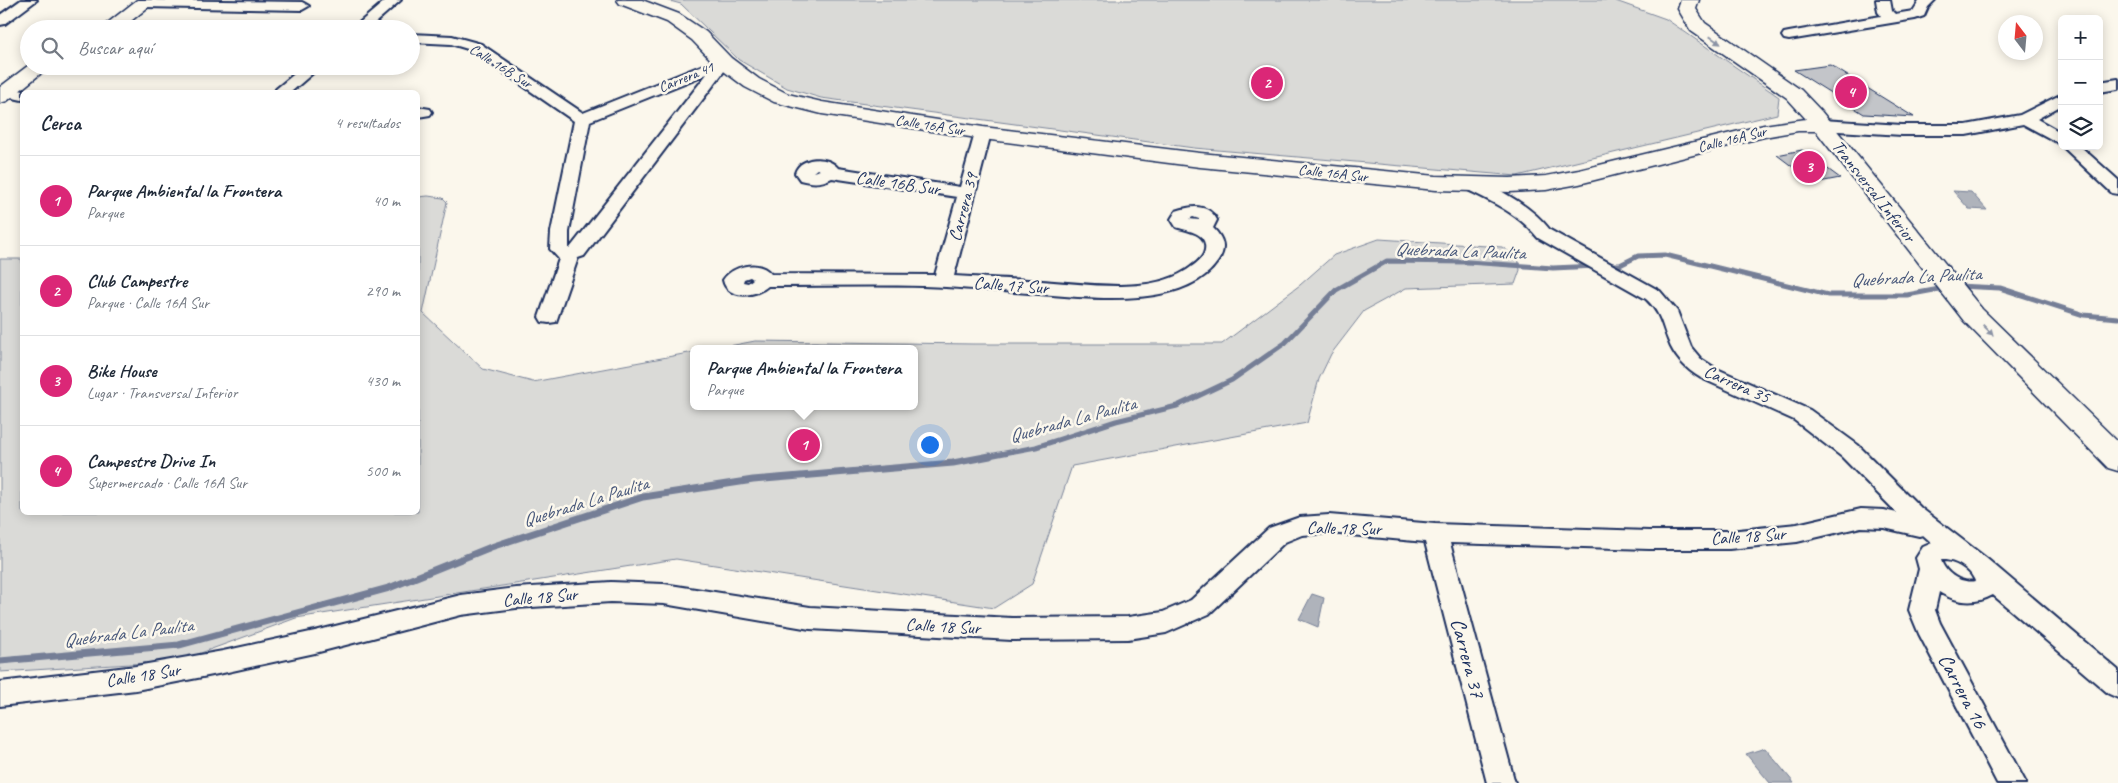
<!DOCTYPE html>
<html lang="es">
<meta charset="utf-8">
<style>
:root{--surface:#fff;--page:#f2f2f3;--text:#1f2937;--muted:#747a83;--line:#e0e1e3;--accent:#db2777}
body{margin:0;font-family:Caveat,sans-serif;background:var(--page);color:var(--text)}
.controls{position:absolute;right:15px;top:15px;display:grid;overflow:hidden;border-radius:8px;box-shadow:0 2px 12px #0003}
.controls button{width:45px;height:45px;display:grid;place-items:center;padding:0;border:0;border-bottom:1px solid var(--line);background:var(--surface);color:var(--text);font:25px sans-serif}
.compass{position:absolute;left:1998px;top:15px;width:45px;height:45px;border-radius:50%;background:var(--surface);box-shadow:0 2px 12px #0003;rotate:344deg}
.you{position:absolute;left:929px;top:444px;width:18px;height:18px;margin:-12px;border:4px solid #fff;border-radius:50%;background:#1a73e8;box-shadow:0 0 0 8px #1a73e833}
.badge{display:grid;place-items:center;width:32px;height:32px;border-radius:50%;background:var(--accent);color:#fff;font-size:16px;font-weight:700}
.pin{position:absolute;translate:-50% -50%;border:2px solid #fff;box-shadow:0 1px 5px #0006}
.popup{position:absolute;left:690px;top:345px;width:228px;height:65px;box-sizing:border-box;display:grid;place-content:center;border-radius:8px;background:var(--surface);filter:drop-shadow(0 1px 4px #0005);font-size:16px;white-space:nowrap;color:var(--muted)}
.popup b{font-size:19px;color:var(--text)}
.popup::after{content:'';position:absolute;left:50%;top:100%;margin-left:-10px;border:10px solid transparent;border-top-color:var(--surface)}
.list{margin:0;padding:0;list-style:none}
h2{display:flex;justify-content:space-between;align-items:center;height:65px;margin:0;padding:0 20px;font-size:21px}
h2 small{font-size:16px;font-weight:400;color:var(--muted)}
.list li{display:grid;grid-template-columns:32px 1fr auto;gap:15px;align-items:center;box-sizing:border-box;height:90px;padding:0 20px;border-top:1px solid var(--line)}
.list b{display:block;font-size:19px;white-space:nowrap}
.list p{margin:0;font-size:16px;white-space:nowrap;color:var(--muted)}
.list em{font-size:16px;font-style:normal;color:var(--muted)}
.icon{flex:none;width:28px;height:28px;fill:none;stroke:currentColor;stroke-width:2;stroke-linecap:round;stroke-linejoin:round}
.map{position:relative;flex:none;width:2118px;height:783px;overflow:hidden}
.search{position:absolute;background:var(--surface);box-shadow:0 2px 12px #0003;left:20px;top:20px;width:400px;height:55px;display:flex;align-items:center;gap:12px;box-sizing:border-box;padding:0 18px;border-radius:28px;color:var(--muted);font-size:19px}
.panel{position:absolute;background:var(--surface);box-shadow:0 2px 12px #0003;left:20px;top:90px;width:400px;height:425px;border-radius:8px}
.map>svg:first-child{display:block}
</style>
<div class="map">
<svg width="2118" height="783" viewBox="0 0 2118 783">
<rect width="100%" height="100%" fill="#fbf7ec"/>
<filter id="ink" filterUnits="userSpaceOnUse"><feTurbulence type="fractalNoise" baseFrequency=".02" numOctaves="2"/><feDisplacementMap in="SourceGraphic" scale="10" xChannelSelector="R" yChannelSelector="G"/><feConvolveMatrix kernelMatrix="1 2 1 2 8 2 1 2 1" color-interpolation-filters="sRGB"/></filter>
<g filter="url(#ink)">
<path fill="#dadad7" stroke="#7a849a" d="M 666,0 L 1613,0 L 1666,19 L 1779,97 L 1777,114 L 1517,176 L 1194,148 L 821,98 L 787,88 L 739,60 L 681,4 Z
M 428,196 L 443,198 L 447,202 L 423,313 L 483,369 L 533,382 L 694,352 L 694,406 L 914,406 L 914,349 L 714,349 L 755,341 L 973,344 L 1222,344 L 1300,285 L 1334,255 L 1379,239 L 1502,247 L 1518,258 L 1520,270 L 1515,284 L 1406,288 L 1364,311 L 1331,354 L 1319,379 L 1307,423 L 1072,466 L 1032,584 L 994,608 L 676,559 L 296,618 L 179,661 L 0,672 L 0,259 L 22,259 L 22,512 L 418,512 L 418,197 Z"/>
<path fill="#afb3bb" stroke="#747e96" d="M 1953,191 L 1971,192 L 1987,210 L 1969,209 Z
M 1312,594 L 1324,598 L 1318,627 L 1299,619 Z
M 1765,748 L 1794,783 L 1770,783 L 1746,754 Z"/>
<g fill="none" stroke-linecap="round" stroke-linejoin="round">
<path stroke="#747e96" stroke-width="5" d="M 1607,265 L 1620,265 L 1638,256 L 1665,255 L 1828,295 L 1907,295 L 1945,288
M 1957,286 L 2000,288 L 2084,315 L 2118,318
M 984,457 L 1036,447 L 1116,421 L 1177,406 L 1232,380 L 1285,343 L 1336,290 L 1387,261 L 1468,262 L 1553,268 L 1596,266"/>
<path stroke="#747e96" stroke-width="7" d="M 0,661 L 179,645 L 389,588 L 491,547 L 643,497 L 753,480 L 953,463 L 990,456"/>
</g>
<path fill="#c3c5c9" stroke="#1b2f5e" d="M 1830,65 L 1914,117 L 1864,114 L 1794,70 Z
M 1802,150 L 1840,178 L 1814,183 L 1777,155 Z"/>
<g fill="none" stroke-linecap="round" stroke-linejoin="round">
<g stroke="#1b2f5e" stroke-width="4">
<path id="street" d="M 21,0 L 37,0 L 5,24 L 0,25 L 0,15 Z
M 139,0 L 302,2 L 309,6 L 302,10 L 144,7 L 137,3 Z
M 386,0 L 401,0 L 368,29 L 352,29 Z
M 1876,0 L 1890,0 L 1892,11 L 1895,14 L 1913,11 L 1920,0 L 1935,0 L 1928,7 L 1924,16 L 1915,19 L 1789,40 L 1784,39 L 1782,36 L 1784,33 L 1789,32 L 1881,16 L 1878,12 Z
M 411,34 L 452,36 L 481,44 L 583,113 L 718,59 L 729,59 L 731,62 L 584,256 L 578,258 L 556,322 L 549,323 L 542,322 L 539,317 L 559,259 L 550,249 L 551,232 L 574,121 L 471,50 L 451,44 L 411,42 ZM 707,74 L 570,248 L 569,249 L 569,232 L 590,121 Z
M 304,66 L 321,66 L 291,92 L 275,92 L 276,89 Z
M 2118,79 L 2118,89 L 2099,92 L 2099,82 Z
M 19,90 L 28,92 L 22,92 L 22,100 L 13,98 L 11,95 L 13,92 Z
M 2062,94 L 2062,105 L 2037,119 L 2062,133 L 2062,145 L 2023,124 L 1966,135 L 1902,135 L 1822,130 L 1816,128 L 1814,125 L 1816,122 L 1822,120 L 1902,125 L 1966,125 L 2020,115 Z
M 418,107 L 430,109 L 432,112 L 430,115 L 418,117 Z
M 983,128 L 989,130 L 991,133 L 954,276 C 983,278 1013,279 1042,281 C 1087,284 1153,296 1191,267 C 1197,263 1204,257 1205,250 C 1208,232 1187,231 1176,227 L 1171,219 L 1176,211 C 1191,206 1208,203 1217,220 L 1213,228 C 1223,238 1227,248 1218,261 C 1182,315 1070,295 1014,292 C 984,290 954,287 923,286 C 872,285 820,286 768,286 C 756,297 727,300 723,280 C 732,266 759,259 771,274 L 935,275 L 957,197 L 832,178 C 820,184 812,183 800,180 L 795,173 C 800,156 828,155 838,168 L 960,187 L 975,133 L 977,130 ZM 817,169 L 820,170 L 813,172 ZM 1193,217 L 1199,219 L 1199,220 L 1189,219 ZM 750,277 L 753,279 L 748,283 L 743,282 L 744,279 Z
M 2062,146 L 2080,146 L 2118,180 L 2118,194 L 2112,193 Z
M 1474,181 C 1500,187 1534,209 1550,230 L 1660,291 L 1677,311 L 1691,347 L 1701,359 L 1715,368 L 1810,410 L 1858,445 L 1921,508 L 1986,558 L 2118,670 L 2118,698 L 2109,694 L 1993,595 C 1975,605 1957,603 1939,592 L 1935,610 L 1940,623 L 2026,783 L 1997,783 L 1919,634 L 1909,610 L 1919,569 L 1916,558 L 1923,547 L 1932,543 L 1923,535 L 1919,536 L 1884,528 L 1861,527 L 1797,542 L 1729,549 L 1649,549 L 1450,543 L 1515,783 L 1487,783 L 1425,542 L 1329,533 L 1302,535 L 1285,542 L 1209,614 L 1166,633 L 1128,639 L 1012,640 L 810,629 L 664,604 L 611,602 L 516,608 L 461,615 L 315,653 L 223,673 L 136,690 L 0,706 L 0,682 L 136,666 L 223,651 L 315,631 L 461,595 L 516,588 L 611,582 L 664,584 L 810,607 L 1012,618 L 1128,617 L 1163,612 L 1191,600 L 1269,528 L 1300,517 L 1329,515 L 1435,524 L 1649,531 L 1729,531 L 1797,524 L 1861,509 L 1884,510 L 1897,513 L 1842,457 L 1794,420 L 1701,378 C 1686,369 1674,357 1668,340 C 1661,322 1661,313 1646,299 L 1538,238 C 1519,214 1494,203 1468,190 L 1465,186 L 1468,182 ZM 1941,560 C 1954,559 1970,568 1975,581 C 1962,584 1945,574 1941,560 Z"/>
</g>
<g stroke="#1b2f5e" stroke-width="3">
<path id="secondary" d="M 617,0 L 642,0 L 679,14 L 706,32 L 731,58 L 759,79 L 788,94 L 822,102 L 983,127 L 1200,153 L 1436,176 L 1510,178 L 1546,176 L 1579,170 L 1764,125 L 1806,119 L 1787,98 L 1691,31 L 1678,9 L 1681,0 L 1699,0 L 1696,9 L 1705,23 L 1801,90 L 1821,111 L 1982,309 L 2118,442 L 2118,471 L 2108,468 L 1964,321 L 1816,131 L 1798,131 L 1764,137 L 1579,184 L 1546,190 L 1510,192 L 1436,190 L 1200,167 L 983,139 L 822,114 L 774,102 L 745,87 L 717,66 L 692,40 L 667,22 L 620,4 Z"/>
</g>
<g stroke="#1b2f5e" stroke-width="3">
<path id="primary" d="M 137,0 L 157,0 L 121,29 L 100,29 Z
M 29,65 L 50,66 L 7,101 L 0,103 L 0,87 Z"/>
</g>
<use href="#street" fill="#fbf7ec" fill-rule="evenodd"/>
<use href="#secondary" fill="#fbf7ec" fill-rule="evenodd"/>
<use href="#primary" fill="#fbf7ec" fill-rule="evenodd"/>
</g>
<defs><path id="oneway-solid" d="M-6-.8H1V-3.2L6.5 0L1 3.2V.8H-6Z" transform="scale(1.25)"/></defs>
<g fill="#8b93a5">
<use href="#oneway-solid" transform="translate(1715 40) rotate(35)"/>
<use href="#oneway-solid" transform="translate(1988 330) rotate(45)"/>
</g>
</g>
<g text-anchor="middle" stroke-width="5" stroke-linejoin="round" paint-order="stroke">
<g font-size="15" fill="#1b2f5e" stroke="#fbf7ec">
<text transform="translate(501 66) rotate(32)" y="5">Calle 16B Sur</text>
<text transform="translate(686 77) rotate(-22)" y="5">Carrera 41</text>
<text transform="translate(930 125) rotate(9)" y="5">Calle 16A Sur</text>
<text transform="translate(1732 139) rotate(-14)" y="5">Calle 16A Sur</text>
<text transform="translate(1333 173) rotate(6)" y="5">Calle 16A Sur</text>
</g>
<g font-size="18" fill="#1b2f5e" stroke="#fbf7ec">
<text transform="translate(898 183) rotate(8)" y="6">Calle 16B Sur</text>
<text transform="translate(1874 191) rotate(52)" y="6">Transversal Inferior</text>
<text transform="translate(963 207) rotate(-75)" y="6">Carrera 39</text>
<text transform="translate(1011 285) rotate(4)" y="6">Calle 17 Sur</text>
<text transform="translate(1737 384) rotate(24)" y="6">Carrera 35</text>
<text transform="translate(1344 528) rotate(1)" y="6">Calle 18 Sur</text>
<text transform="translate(1748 536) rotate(-4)" y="6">Calle 18 Sur</text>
<text transform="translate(540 597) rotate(-5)" y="6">Calle 18 Sur</text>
<text transform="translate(943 626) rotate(3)" y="6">Calle 18 Sur</text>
<text transform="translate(143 675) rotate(-9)" y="6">Calle 18 Sur</text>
</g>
<g font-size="19" font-style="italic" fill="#47577a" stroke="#fbf7ec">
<text transform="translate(1460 250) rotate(2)" y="7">Quebrada La Paulita</text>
<text transform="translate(1916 276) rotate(-3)" y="7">Quebrada La Paulita</text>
<text transform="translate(1072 419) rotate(-15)" y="7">Quebrada La Paulita</text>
<text transform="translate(585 501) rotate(-17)" y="7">Quebrada La Paulita</text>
<text transform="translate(128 632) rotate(-7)" y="7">Quebrada La Paulita</text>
</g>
<g font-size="21" fill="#1b2f5e" stroke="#fbf7ec">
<text transform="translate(1468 658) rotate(75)" y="7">Carrera 37</text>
<text transform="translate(1963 691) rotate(62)" y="7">Carrera 16</text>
</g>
</g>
</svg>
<div class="controls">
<button>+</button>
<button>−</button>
<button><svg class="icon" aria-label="layers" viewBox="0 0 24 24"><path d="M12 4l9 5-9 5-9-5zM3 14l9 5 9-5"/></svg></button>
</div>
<svg class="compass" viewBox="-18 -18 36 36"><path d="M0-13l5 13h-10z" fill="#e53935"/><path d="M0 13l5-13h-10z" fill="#747a83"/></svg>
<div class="you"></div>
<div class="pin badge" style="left:804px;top:445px">1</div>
<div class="popup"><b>Parque Ambiental la Frontera</b>Parque</div>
<div class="pin badge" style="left:1267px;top:83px">2</div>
<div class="pin badge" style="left:1809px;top:167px">3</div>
<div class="pin badge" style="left:1851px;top:92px">4</div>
<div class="search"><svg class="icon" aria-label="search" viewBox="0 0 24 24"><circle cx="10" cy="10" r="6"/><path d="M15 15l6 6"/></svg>Buscar aquí</div>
<section class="panel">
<h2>Cerca<small>4 resultados</small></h2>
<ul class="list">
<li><span class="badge">1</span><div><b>Parque Ambiental la Frontera</b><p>Parque</p></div><em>40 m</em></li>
<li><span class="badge">2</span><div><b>Club Campestre</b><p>Parque · Calle 16A Sur</p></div><em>290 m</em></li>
<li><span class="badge">3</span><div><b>Bike House</b><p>Lugar · Transversal Inferior</p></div><em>430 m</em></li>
<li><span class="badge">4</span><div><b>Campestre Drive In</b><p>Supermercado · Calle 16A Sur</p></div><em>500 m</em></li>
</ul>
</section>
</div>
